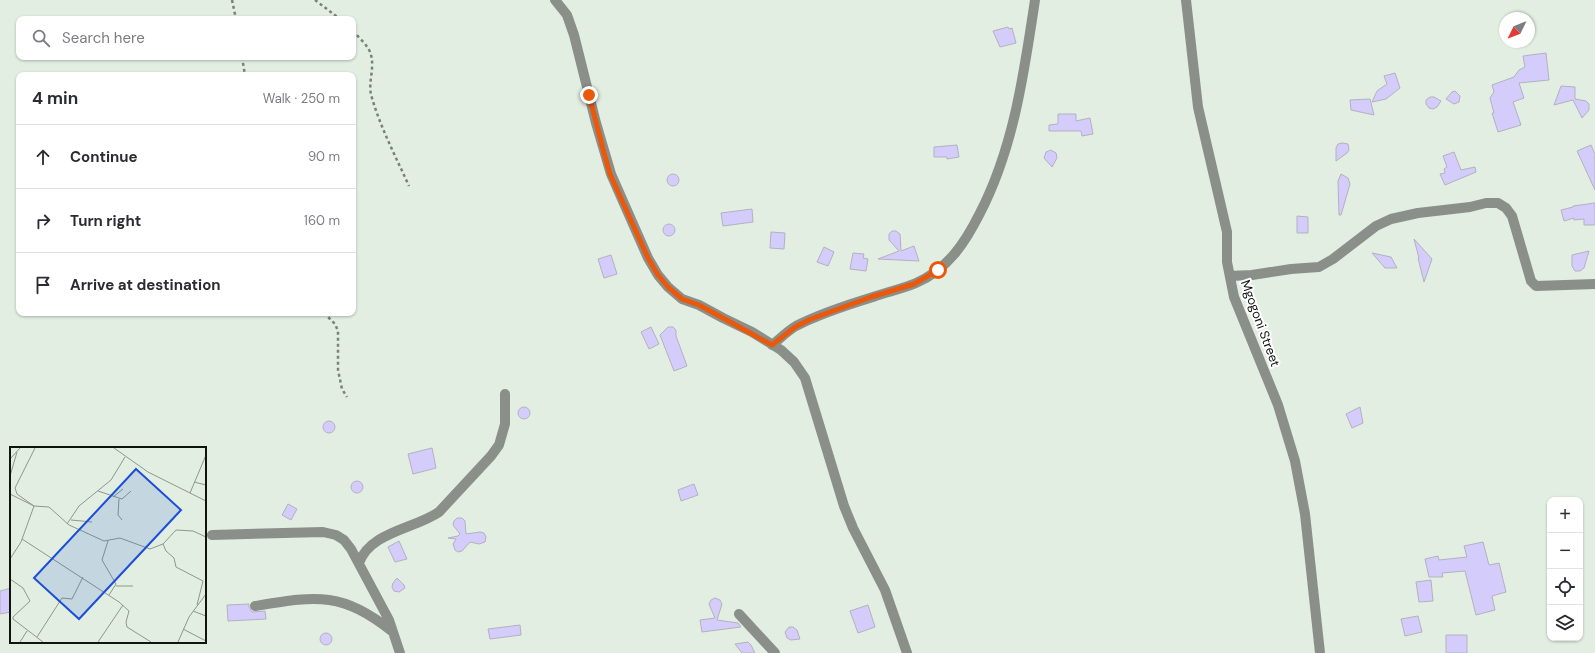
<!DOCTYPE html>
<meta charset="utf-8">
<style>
:root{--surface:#fff;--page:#f2f2f3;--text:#2b2b33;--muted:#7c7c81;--line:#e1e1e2}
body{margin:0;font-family:"DM Sans",sans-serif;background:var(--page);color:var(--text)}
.controls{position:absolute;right:12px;bottom:12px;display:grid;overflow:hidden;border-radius:8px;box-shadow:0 1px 3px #0004}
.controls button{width:36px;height:36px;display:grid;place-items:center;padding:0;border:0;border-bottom:1px solid var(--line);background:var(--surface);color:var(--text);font:20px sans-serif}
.compass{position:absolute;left:1499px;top:12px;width:36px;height:36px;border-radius:50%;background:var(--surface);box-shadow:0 1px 3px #0004;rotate:227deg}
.stop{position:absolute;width:12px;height:12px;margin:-9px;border:3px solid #ea580c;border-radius:50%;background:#fff}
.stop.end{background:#ea580c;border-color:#fff;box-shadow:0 1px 4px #0008}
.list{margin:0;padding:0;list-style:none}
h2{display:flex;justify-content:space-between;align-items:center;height:52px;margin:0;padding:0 16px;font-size:17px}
h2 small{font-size:13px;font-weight:400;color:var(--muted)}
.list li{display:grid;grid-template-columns:26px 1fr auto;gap:12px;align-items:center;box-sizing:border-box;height:64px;padding:0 16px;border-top:1px solid var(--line)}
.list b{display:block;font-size:15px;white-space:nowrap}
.list em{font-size:13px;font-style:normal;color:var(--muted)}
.icon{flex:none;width:22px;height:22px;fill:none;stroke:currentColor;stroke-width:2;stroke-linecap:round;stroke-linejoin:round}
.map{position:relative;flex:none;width:1595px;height:653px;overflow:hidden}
.search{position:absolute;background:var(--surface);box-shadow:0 1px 3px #0004;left:16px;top:16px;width:340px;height:44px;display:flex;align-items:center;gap:10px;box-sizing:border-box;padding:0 14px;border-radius:8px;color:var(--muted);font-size:15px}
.panel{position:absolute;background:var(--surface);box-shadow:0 1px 3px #0004;left:16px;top:72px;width:340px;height:244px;border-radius:8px}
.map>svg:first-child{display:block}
</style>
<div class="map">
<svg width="1595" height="653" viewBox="0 0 1595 653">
<rect width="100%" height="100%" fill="#e2eee1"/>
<path fill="#d4cdfb" stroke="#b3b1c0" d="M 1008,27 L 1009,29 L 1012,28 L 1016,43 L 1000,47 L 993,31 Z
M 1546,53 L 1549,80 L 1519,83 L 1524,98 L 1513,102 L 1521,125 L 1498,132 L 1492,113 L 1494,113 L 1490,98 L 1494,92 L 1492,85 L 1514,77 L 1519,70 L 1525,67 L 1523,56 Z
M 1395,73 L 1400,88 L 1386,99 L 1372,102 L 1377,91 L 1387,84 L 1384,76 Z
M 1561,86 L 1575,87 L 1575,99 L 1586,101 L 1589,104 L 1589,110 L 1582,118 L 1573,100 L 1554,105 Z
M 1455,91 L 1460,96 L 1459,102 L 1454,104 L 1446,99 L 1452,92 Z
M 1430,97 L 1434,97 L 1441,101 L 1437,107 L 1433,109 L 1429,108 L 1426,104 L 1426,100 Z
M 1370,99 L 1374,115 L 1351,110 L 1350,100 Z
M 1058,114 L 1076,114 L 1076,121 L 1090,118 L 1093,134 L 1082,136 L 1081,131 L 1049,131 L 1049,125 L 1058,124 Z
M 1342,143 L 1348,144 L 1349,150 L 1347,153 L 1336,161 L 1336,148 L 1338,144 Z
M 957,145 L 959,157 L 947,159 L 947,157 L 934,157 L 934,147 Z
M 1591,145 L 1595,154 L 1595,190 L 1577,151 Z
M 1051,150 L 1056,153 L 1057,158 L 1052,167 L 1044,158 L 1046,152 Z
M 1454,152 L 1461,170 L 1475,167 L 1476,172 L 1445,185 L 1440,174 L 1445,173 L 1444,169 L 1447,167 L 1443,156 Z
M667 180a6 6 0 1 1 12 0a6 6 0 1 1-12 0Z
M 1341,174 L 1348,178 L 1350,184 L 1341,215 L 1339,215 L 1338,181 Z
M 1595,203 L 1595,225 L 1584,225 L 1584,219 L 1574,220 L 1574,218 L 1564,221 L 1561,210 L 1573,207 L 1573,206 Z
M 752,209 L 753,222 L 723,226 L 721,213 Z
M 1297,216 L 1308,217 L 1308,233 L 1297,233 Z
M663 230a6 6 0 1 1 12 0a6 6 0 1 1-12 0Z
M 892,231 L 896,231 L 900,234 L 901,251 L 914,246 L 919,261 L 878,259 L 899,251 L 889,240 L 889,234 Z
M 771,232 L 785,233 L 784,249 L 770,248 Z
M 1414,239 L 1432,259 L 1424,282 L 1418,258 L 1419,258 Z
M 824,247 L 834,252 L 828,266 L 817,262 Z
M 1589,251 L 1584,268 L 1580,271 L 1575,271 L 1572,266 L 1572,255 Z
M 853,253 L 864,254 L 863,258 L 868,259 L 866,271 L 850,269 Z
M 1372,253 L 1391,257 L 1397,268 L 1385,268 Z
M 611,255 L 617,274 L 604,278 L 598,259 Z
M 651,327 L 659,344 L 649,349 L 641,332 Z
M 668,327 L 673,327 L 676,330 L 676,336 L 687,366 L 674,371 L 660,335 Z
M518 413a6 6 0 1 1 12 0a6 6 0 1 1-12 0Z
M 1360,407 L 1363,423 L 1352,428 L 1346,414 Z
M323 427a6 6 0 1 1 12 0a6 6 0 1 1-12 0Z
M 432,448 L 436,468 L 413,474 L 408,454 Z
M351 487a6 6 0 1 1 12 0a6 6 0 1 1-12 0Z
M 694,484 L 698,495 L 681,501 L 678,490 Z
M 288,504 L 297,509 L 291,520 L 282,515 Z
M 457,518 L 462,518 L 465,521 L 466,534 L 480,532 L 484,533 L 486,537 L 485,542 L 479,544 L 470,542 L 462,551 L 458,552 L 455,550 L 453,544 L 456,539 L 448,538 L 458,536 L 460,534 L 453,525 L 454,521 Z
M 399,541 L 407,559 L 395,562 L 388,547 Z
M 1483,542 L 1489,565 L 1499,563 L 1506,592 L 1492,596 L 1495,610 L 1476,615 L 1465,571 L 1442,573 L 1443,577 L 1429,577 L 1425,559 L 1438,556 L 1439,560 L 1467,557 L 1464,546 Z
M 397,578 L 404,585 L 405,588 L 399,592 L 394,591 L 392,587 L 393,583 Z
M 1431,580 L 1433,601 L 1419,602 L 1416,582 Z
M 11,588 L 11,612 L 0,614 L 0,591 Z
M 715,598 L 720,600 L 722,604 L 717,620 L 738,623 L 741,627 L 702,632 L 700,620 L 715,618 L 709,604 L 711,600 Z
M 249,604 L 249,607 L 252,612 L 265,611 L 266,619 L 228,621 L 227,605 Z
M 868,605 L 875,627 L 858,633 L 850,611 Z
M 1418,616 L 1422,632 L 1405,636 L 1401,619 Z
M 520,625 L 521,635 L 490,639 L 488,629 Z
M 789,627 L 793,627 L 797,630 L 800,639 L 791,640 L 787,638 L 785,632 Z
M320 639a6 6 0 1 1 12 0a6 6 0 1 1-12 0Z
M 1446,635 L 1467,635 L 1467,653 L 1446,653 Z
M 748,642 L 751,645 L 755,653 L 742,653 L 735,644 Z"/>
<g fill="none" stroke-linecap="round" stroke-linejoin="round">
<path stroke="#798178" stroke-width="2.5" stroke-dasharray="3 3" stroke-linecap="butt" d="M 232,0 L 236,19
M 315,0 L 340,19
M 353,31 C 359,38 369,46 371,55 C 375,69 367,84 372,98 C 381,129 396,157 409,186
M 242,57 L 245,75
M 324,313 L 335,324 L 338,331 L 338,370 L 342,389 L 347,397"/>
<path stroke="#8a8f8a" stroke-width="10" d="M 555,0 L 567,15 L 574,35 L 596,123 L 611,174 L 648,258 L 658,275 L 668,287 L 682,299 L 699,305 L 723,318 L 752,332 L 781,350 L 794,362 L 805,378 L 844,506 L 853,528 L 885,590 L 907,653
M 1186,0 L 1198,107 L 1227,232 L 1227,262 L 1234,297 L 1278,405 L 1295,461 L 1305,514 L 1320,653
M 1230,276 L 1252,275 L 1291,269 L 1319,267 L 1333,259 L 1376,226 L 1391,219 L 1418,213 L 1470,207 L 1486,203 L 1498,203 L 1506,208 L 1512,216 L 1531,281 L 1536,286 L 1595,284
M 772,345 C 780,339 787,331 796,326 C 819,314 847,305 873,297 C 887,292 902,289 916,283 C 948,269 965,243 980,213 C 1014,147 1024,73 1035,0
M 212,535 L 323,532 L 336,535 L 344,540 L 351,549 L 389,620 L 400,653
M 359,563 C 370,532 414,529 439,512 L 491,456 L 499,445 L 505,424 L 505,394
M 255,606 C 317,596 341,591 393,632
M 739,614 L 775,653"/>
</g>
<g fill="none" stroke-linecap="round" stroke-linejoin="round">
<path stroke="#ea580c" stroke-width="5" d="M 589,95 L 604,153 L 610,174 L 648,258 L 658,275 L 668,287 L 682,299 L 699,305 L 723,318 L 772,345 L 795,327 L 811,319 L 871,297 L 914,284 L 938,270"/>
</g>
<g text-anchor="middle" stroke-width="4" stroke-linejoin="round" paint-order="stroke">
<g font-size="13" fill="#10140f" stroke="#fff">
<text transform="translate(1261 323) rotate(70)" y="5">Mgogoni Street</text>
</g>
</g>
<g transform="translate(10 447)">
<rect width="196" height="196" fill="#e2eee1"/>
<path fill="none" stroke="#8e978d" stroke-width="1" d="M 104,1 L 138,25 L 196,54M 0,12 L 10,1M 0,29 L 7,5M 184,35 L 196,38M 88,44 L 112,52 L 121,44M 180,46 L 196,8M 0,47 L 24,59 L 39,60 L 59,78 L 94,94 L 110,91 L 140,102 L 153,97 L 166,83 L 183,84 L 196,90M 103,50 L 113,42M 109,52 L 108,68 L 112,73M 61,73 L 82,75M 57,77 L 69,59 L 101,33 L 115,10M 12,92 L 109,155 L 119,164 L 116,175 L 117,180 L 141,195M 98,94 L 92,113 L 106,137 L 99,148M 153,97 L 156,104 L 164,111 L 166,120 L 193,134 L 187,158M 0,112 L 11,95 L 24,59 L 7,47 L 5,41 L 25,1M 0,132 L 13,141 L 20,154 L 3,170 L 3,172 L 33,195M 106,139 L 123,139M 183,164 L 196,169M 173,182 L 196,194M 27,190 L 52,151 L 62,152 L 73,130M 10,195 L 17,184M 88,195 L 113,158M 168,195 L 179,170 L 196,147"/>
<path fill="#1d4ed8" fill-opacity="0.15" stroke="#1d4ed8" stroke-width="2" d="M 126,22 L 171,63 L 69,172 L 24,131 Z"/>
<rect width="196" height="196" fill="none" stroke="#10140f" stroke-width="2"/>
</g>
</svg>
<div class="controls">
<button>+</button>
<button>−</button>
<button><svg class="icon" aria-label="locate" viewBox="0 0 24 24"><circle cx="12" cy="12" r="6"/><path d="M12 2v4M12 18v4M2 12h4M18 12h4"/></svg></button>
<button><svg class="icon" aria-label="layers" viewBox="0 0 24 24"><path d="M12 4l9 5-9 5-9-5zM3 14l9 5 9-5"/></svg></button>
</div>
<svg class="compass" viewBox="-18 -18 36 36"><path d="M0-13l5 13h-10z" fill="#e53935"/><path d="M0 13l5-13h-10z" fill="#7c7c81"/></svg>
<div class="stop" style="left:938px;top:270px"></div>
<div class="stop end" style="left:589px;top:95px"></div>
<div class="search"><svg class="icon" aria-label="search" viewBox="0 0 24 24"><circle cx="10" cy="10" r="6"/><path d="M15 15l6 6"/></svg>Search here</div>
<section class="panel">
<h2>4 min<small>Walk · 250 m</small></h2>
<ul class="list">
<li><svg class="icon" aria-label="ahead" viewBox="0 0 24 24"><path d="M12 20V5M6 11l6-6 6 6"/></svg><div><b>Continue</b></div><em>90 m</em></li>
<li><svg class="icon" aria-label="right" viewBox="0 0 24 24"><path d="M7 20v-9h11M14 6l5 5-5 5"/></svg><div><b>Turn right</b></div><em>160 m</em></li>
<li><svg class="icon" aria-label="arrive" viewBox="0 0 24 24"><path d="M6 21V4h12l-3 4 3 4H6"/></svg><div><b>Arrive at destination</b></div></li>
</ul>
</section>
</div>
